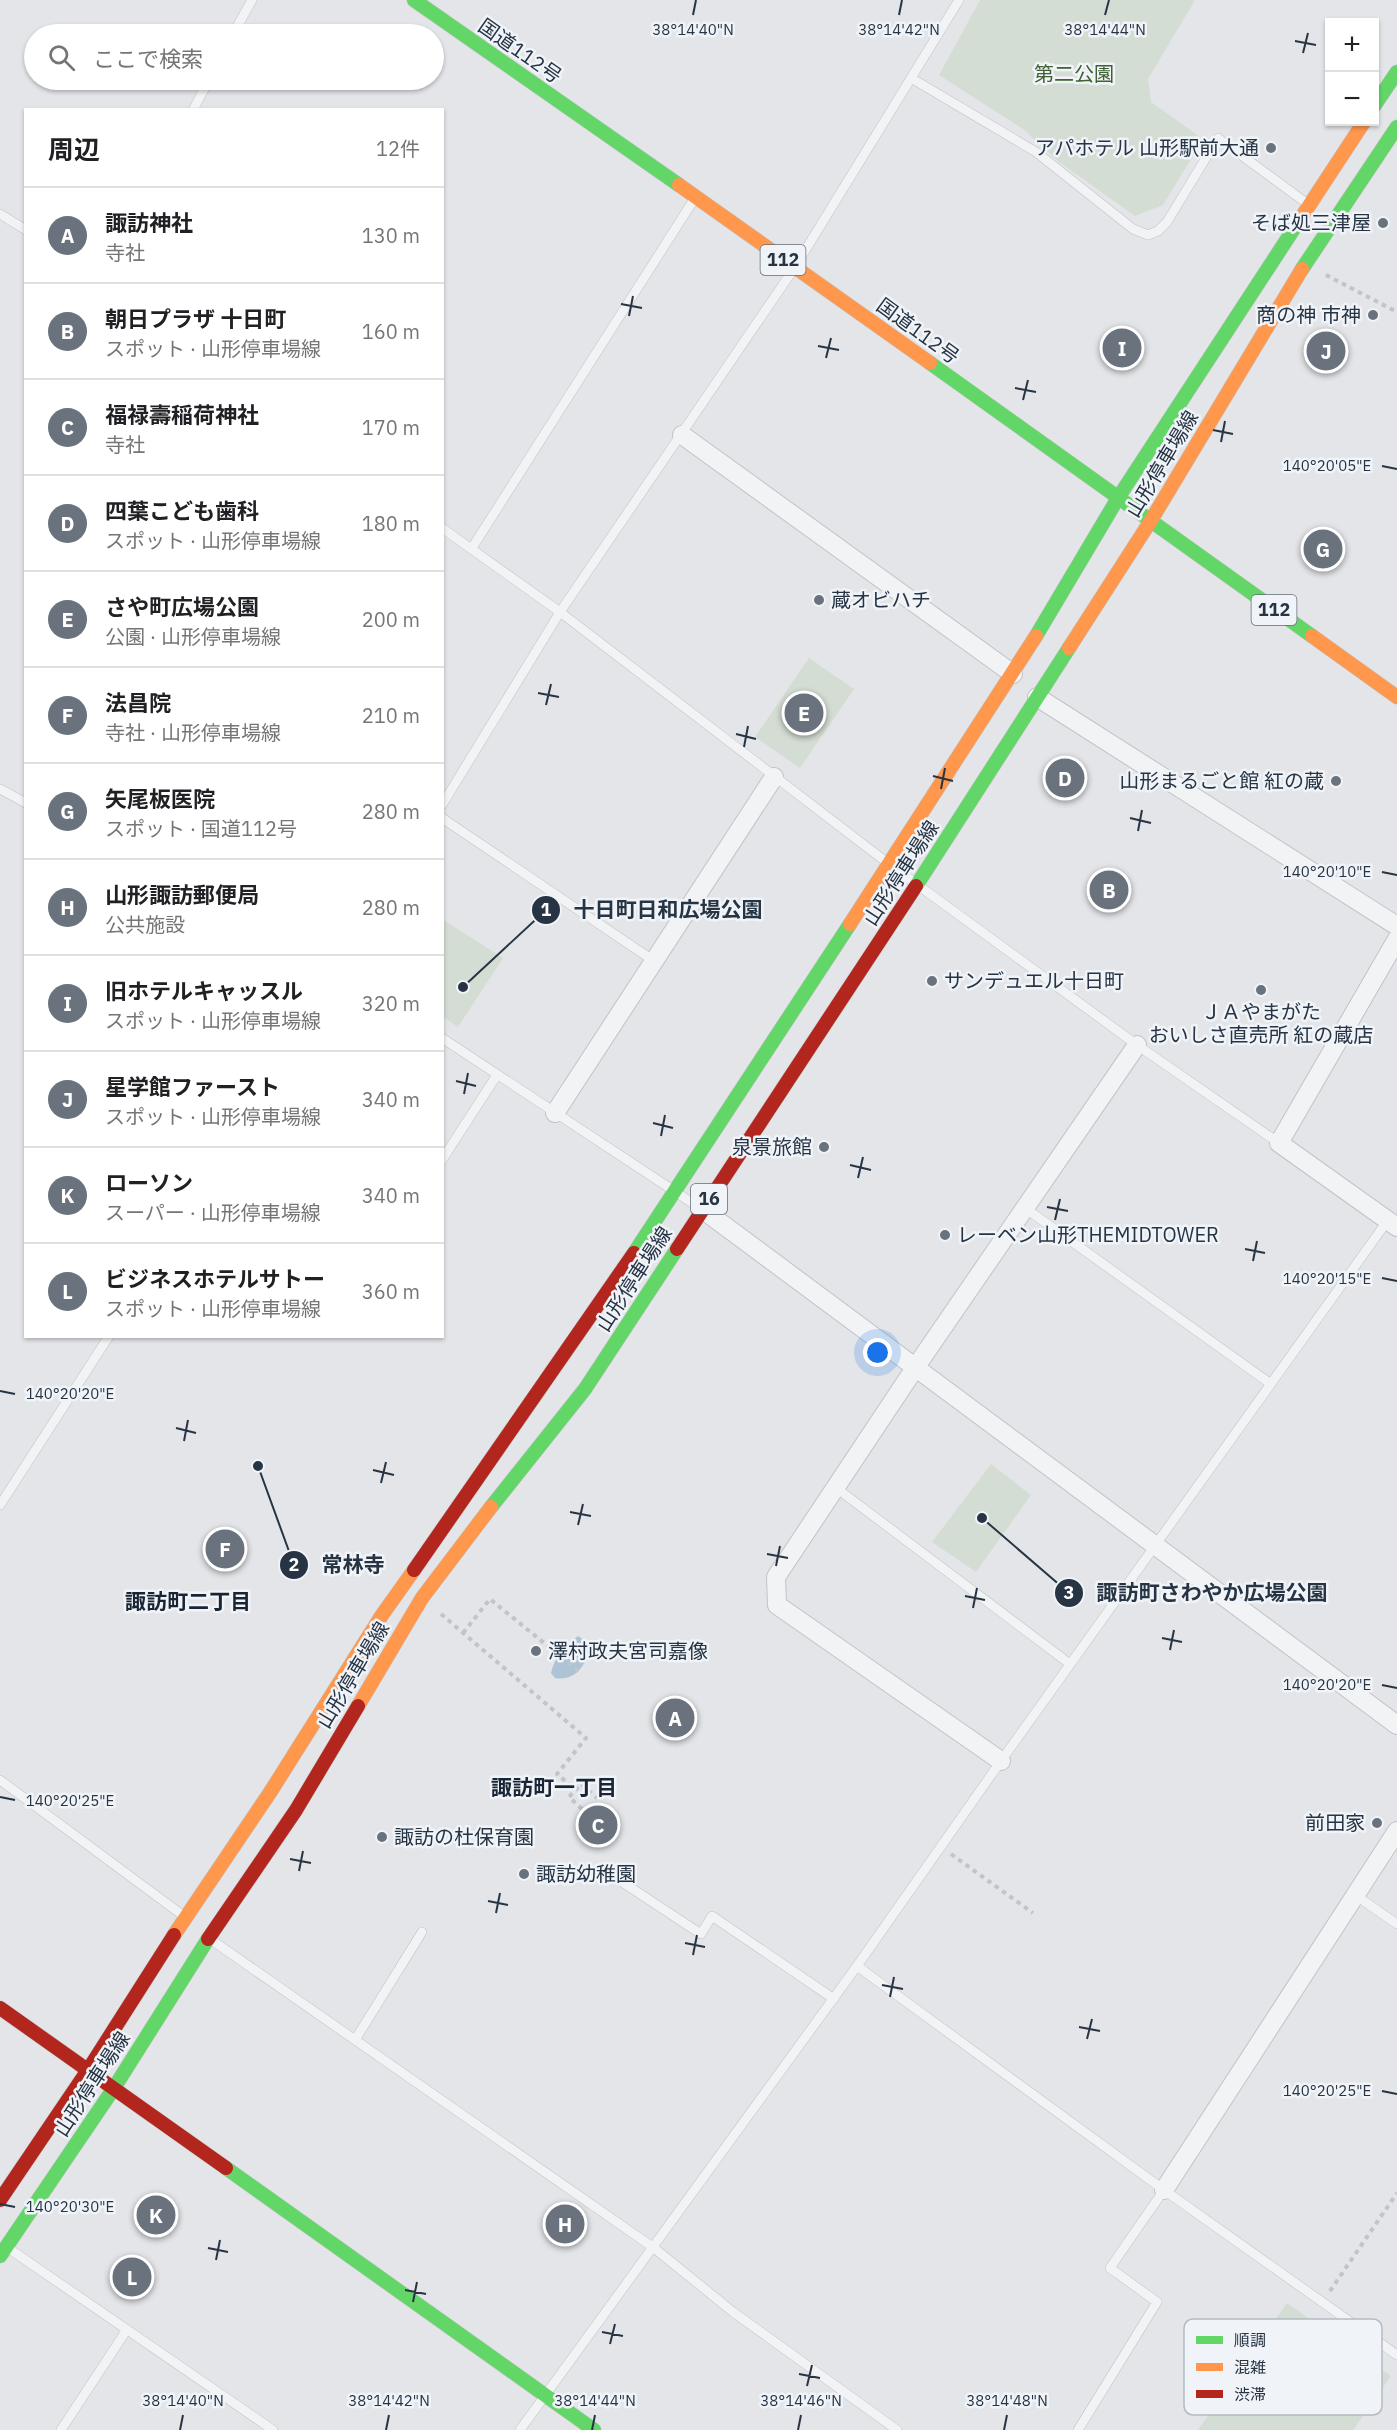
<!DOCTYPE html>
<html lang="ja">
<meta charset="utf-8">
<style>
:root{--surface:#fff;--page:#f2f2f2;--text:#202124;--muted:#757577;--line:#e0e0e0;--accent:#69727d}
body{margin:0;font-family:"IBM Plex Sans","Noto Sans JP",sans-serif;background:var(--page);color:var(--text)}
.controls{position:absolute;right:18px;top:18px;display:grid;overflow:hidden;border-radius:0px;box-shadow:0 2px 4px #0004}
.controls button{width:54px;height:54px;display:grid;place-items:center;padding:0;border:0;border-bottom:2px solid var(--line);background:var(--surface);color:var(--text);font:30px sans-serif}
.you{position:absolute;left:878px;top:1353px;width:21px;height:21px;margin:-15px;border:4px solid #fff;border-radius:50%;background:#1a73e8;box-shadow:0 0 0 9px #1a73e833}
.badge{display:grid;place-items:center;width:39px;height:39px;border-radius:50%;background:var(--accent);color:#fff;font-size:20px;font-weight:700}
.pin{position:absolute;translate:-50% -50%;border:3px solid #fff;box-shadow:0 2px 6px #0006}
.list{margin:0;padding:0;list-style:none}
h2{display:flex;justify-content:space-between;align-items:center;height:78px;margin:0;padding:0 24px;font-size:26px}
h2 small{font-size:20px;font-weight:400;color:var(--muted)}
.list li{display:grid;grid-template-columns:39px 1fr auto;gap:18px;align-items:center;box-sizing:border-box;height:96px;padding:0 24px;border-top:2px solid var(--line)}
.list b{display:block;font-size:22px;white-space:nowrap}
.list p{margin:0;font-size:20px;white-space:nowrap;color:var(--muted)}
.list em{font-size:20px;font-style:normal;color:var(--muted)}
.icon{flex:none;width:33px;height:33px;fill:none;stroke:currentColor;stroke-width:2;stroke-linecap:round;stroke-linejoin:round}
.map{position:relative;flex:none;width:1397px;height:2430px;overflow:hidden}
.search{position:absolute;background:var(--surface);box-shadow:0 2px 4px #0004;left:24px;top:24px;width:420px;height:66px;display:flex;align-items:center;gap:15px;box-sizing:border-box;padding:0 21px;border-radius:33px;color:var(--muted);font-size:22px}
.panel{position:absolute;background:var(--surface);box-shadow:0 2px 4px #0004;left:24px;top:108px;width:420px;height:1230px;border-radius:0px}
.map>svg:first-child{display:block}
</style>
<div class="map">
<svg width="1397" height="2430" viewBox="0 0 1397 2430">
<rect width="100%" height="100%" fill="#e3e5e8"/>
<path fill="#d4ddd3" d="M 980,0 L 1195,0 L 1148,79 L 1151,102 L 1203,139 L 1163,205 L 1135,216 L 1059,162 L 1023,129 L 939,75 Z
M 809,658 L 854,689 L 800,768 L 755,737 Z
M 442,919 L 503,958 L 458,1027 L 443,1017 Z
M 991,1464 L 1031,1495 L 976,1572 L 932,1542 Z
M 1287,2303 L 1391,2376 L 1353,2430 L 1198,2430 Z"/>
<path fill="#aec4d6" d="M 578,1636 L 590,1644 C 588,1663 576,1682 555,1678 L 551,1673 C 554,1657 566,1646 578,1636 Z"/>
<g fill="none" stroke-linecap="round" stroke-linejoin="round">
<g stroke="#c1c3c6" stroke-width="10">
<path id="lane" d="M 233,34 L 252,0
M 911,78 L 1036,152 L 1133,229 L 1148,235 L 1158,231 L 1167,222 L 1218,138 L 1305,202
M 193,110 L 209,80
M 0,214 L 26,230
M 442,528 L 560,612 L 889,864 L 1137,1045 L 1279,1143
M 472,548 L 693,201
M 0,789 L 26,803
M 442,805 L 560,612 L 795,267 L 959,0
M 442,818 L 654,961
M 442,1038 L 700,1208
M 442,1160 L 497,1075
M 1025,1208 L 1271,1384
M 835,1487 L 1070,1664
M 0,1505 L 109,1336
M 0,1780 L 181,1914
M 616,1878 L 701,1934 L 712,1916 L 834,1999
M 1355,1895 L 1397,1924
M 213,1941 L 654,2248 L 733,2312 L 897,2430
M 857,1966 L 1164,2190 L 1397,2355
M 355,2040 L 422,1932
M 11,2250 L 273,2430
M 61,2430 L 126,2331
M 520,2430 L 857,1966 L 1001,1761 L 1388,1220
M 1078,2430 L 1157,2302 L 1110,2268 L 1164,2190"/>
</g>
<g stroke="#c1c3c6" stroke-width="20">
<path id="street" d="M 682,435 L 1013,674
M 1037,697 L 1397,926
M 1397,939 L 1279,1143 L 1397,1227
M 555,1113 L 774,777
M 702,1209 L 1397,1725
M 1001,1761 L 777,1605 L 776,1577 L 915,1368 L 1137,1045
M 1164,2190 L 1397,1831"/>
</g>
<g stroke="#c1c3c6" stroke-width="15">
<path id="fast" d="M 414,0 L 679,185
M 1374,106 L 1397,72
M 1302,269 L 1397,127
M 930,363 L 1312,636
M 1036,636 L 1118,498 L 1297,224
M 916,886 L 1069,648
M 634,1253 L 850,924
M 491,1507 L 585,1389 L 677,1249
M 226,2168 L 594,2430
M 0,2256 L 114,2088 L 208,1939"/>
</g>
<g stroke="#c1c3c6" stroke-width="15">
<path id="slow" d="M 679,185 L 930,363
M 1297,224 L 1364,122
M 1312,636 L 1397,697
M 1069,648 L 1150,522 L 1302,269
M 850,924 L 1036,636
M 358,1706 L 422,1598 L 491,1507
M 174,1935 L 271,1791 L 382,1615 L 414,1570"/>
</g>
<g stroke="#c1c3c6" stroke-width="15">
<path id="jam" d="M 677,1249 L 916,886
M 414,1570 L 634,1253
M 208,1939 L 296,1810 L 358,1706
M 0,2008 L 226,2168
M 0,2200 L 88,2070 L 174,1935"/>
</g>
<path stroke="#c1c4c8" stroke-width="4" stroke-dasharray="4.5 4.5" stroke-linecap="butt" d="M 1326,275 L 1397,312
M 441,1614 L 586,1738 L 557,1774 L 575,1789
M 463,1633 L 490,1599 L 582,1674
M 582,1809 L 569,1797 L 581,1784 L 597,1798
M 951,1854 L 1033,1913
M 1330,2291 L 1397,2193"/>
<use href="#lane" stroke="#f2f3f5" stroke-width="9"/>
<use href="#street" stroke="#f2f3f5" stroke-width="18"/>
<use href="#fast" stroke="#63d668" stroke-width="14"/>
<use href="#slow" stroke="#ff974d" stroke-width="14"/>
<use href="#jam" stroke="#b3261e" stroke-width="14"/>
</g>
<path fill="none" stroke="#273444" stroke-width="2" d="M 693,15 L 696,0M 899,15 L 902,0M 1105,15 L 1109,0M 1295,41 L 1316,45M 1303,53 L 1308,33M 621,304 L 642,308M 629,316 L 633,296M 818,346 L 839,350M 826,358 L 831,338M 1015,388 L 1036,392M 1023,400 L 1028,380M 1213,430 L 1233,434M 1221,442 L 1225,421M 1382,466 L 1397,469M 538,693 L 559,697M 546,705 L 551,684M 736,734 L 756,739M 744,747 L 748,726M 933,776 L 953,781M 941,789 L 945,768M 1130,818 L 1151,823M 1138,831 L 1142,810M 1382,872 L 1397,875M 456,1081 L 476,1086M 464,1094 L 468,1073M 653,1123 L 673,1128M 661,1136 L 665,1115M 850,1165 L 871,1170M 858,1178 L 863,1157M 1047,1207 L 1068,1211M 1055,1220 L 1060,1199M 1245,1249 L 1265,1253M 1253,1261 L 1257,1241M 1382,1278 L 1397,1281M 0,1391 L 15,1394M 176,1428 L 196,1433M 184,1441 L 188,1420M 373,1470 L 394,1475M 381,1483 L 386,1462M 570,1512 L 591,1516M 578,1525 L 583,1504M 767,1554 L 788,1558M 776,1566 L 780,1546M 965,1596 L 985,1600M 973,1608 L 977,1588M 1162,1638 L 1182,1642M 1170,1650 L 1174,1630M 1382,1685 L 1397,1688M 0,1797 L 15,1800M 290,1859 L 311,1863M 299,1871 L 303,1851M 488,1901 L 508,1905M 496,1913 L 500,1893M 685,1943 L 705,1947M 693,1955 L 697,1935M 882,1985 L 903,1989M 890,1997 L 894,1977M 1079,2027 L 1100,2031M 1087,2039 L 1092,2019M 1382,2091 L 1397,2094M 0,2204 L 15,2207M 208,2248 L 228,2252M 216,2260 L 220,2240M 405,2290 L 426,2294M 413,2302 L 417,2282M 602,2332 L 623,2336M 610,2344 L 615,2324M 799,2374 L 820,2378M 807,2386 L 812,2365M 180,2430 L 183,2415M 386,2430 L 389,2415M 592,2430 L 595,2415M 798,2430 L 801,2415M 1004,2430 L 1007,2415"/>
<g fill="#69727d" stroke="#f0f4f8" stroke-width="2">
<circle cx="1271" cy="148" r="6"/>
<circle cx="1383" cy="223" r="6"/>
<circle cx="1373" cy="315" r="6"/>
<circle cx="819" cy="600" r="6"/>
<circle cx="1336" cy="781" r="6"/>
<circle cx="932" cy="981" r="6"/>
<circle cx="1261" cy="990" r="6"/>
<circle cx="824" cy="1147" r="6"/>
<circle cx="945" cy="1235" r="6"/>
<circle cx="536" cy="1651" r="6"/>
<circle cx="1377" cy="1823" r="6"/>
<circle cx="382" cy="1837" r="6"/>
<circle cx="524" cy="1874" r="6"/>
</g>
<g text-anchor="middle" stroke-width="5" stroke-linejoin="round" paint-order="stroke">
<g fill="#f0f4f8" stroke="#636e7a" stroke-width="1.5">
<rect x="760.5" y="245" width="45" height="30" rx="4.5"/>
<rect x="1251.5" y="595" width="45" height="30" rx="4.5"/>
<rect x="691" y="1184" width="36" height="30" rx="4.5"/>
</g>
<g font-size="18" font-weight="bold" fill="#273444">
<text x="783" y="266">112</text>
<text x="1274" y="616">112</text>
<text x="709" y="1205">16</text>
</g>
<g font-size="20" fill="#273444" stroke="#f0f4f8">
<text transform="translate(520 51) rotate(35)" y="7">国道112号</text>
<text transform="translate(918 331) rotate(36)" y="7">国道112号</text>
<text transform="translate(1162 464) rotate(-59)" y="7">山形停車場線</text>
<text transform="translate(901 873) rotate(-57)" y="7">山形停車場線</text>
<text transform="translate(634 1279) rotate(-57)" y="7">山形停車場線</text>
<text transform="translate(353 1675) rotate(-59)" y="7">山形停車場線</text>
<text transform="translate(92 2084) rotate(-57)" y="7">山形停車場線</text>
</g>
<g font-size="20" fill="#3f6133" stroke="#f0f4f8">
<text x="1074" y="81">第二公園</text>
</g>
<g font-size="20" fill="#273444" stroke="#f0f4f8" text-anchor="end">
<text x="1259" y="155">アパホテル 山形駅前大通</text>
<text x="1371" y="230">そば処三津屋</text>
<text x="1361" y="322">商の神 市神</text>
<text x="831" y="607" text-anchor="start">蔵オビハチ</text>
<text x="1324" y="788">山形まるごと館 紅の蔵</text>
<text x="944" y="988" text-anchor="start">サンデュエル十日町</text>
<text x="1261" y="1019" text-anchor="middle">ＪＡやまがた<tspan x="1261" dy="23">おいしさ直売所 紅の蔵店</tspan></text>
<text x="812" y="1154">泉景旅館</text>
<text x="957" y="1242" text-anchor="start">レーベン山形THEMIDTOWER</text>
<text x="548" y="1658" text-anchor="start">澤村政夫宮司嘉像</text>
<text x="1365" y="1830">前田家</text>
<text x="394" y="1844" text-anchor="start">諏訪の杜保育園</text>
<text x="536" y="1881" text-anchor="start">諏訪幼稚園</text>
</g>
<g font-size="21" font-weight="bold" fill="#192535" stroke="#f0f4f8">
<text x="188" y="1609">諏訪町二丁目</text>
<text x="554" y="1795">諏訪町一丁目</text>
</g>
</g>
<rect x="1184" y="2319" width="198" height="96" rx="9" fill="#f0f4f8" stroke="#b4bac2" stroke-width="1.5"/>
<rect x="1196" y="2336" width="27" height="8" fill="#63d668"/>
<rect x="1196" y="2363" width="27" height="8" fill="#ff974d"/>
<rect x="1196" y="2390" width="27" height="8" fill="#b3261e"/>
<g font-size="16" fill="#273444">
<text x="1234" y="2346">順調</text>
<text x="1234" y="2373">混雑</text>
<text x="1234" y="2400">渋滞</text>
</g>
<g font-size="15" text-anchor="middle" fill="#273444" stroke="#f0f4f8" stroke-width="5" stroke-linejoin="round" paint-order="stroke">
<text x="693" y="35">38°14'40"N</text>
<text x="899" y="35">38°14'42"N</text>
<text x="1105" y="35">38°14'44"N</text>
<text x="1327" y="471">140°20'05"E</text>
<text x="1327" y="877">140°20'10"E</text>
<text x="1327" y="1284">140°20'15"E</text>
<text x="70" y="1399">140°20'20"E</text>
<text x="1327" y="1690">140°20'20"E</text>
<text x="70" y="1806">140°20'25"E</text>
<text x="1327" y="2096">140°20'25"E</text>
<text x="70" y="2212">140°20'30"E</text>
<text x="183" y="2406">38°14'40"N</text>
<text x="389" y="2406">38°14'42"N</text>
<text x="595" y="2406">38°14'44"N</text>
<text x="801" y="2406">38°14'46"N</text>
<text x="1007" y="2406">38°14'48"N</text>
</g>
<path fill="none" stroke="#273444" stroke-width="2" d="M463 987L546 910M258 1466L294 1565M982 1518L1069 1593"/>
<g fill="#273444" stroke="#f0f4f8" stroke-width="2">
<circle cx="463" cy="987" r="6"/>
<circle cx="258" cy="1466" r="6"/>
<circle cx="982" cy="1518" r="6"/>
<circle cx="546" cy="910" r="15"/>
<circle cx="294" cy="1565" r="15"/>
<circle cx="1069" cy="1593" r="15"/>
</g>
<g font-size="18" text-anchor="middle" font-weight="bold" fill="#fff">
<text x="546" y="916">1</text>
<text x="294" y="1571">2</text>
<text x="1069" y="1599">3</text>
</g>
<g font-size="21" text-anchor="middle" font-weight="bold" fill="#273444" stroke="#f0f4f8" stroke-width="5" stroke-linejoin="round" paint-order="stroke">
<text x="668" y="917">十日町日和広場公園</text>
<text x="353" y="1572">常林寺</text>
<text x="1212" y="1600">諏訪町さわやか広場公園</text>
</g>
</svg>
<div class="controls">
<button>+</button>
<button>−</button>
</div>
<div class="you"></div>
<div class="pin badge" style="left:675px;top:1718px">A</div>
<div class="pin badge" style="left:1109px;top:890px">B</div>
<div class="pin badge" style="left:598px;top:1825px">C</div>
<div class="pin badge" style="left:1065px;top:778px">D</div>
<div class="pin badge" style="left:804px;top:713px">E</div>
<div class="pin badge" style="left:225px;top:1549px">F</div>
<div class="pin badge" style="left:1323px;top:549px">G</div>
<div class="pin badge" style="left:565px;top:2224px">H</div>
<div class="pin badge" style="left:1122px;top:348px">I</div>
<div class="pin badge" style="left:1326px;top:351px">J</div>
<div class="pin badge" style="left:156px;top:2215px">K</div>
<div class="pin badge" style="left:132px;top:2277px">L</div>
<div class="search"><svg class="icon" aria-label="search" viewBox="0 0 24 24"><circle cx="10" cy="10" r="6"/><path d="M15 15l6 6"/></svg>ここで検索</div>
<section class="panel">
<h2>周辺<small>12件</small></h2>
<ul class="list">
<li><span class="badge">A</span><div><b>諏訪神社</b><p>寺社</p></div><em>130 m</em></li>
<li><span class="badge">B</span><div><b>朝日プラザ 十日町</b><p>スポット · 山形停車場線</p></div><em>160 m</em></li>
<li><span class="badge">C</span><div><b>福禄壽稲荷神社</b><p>寺社</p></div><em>170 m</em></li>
<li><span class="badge">D</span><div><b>四葉こども歯科</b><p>スポット · 山形停車場線</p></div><em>180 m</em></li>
<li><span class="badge">E</span><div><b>さや町広場公園</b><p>公園 · 山形停車場線</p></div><em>200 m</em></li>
<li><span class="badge">F</span><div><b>法昌院</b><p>寺社 · 山形停車場線</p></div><em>210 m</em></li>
<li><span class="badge">G</span><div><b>矢尾板医院</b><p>スポット · 国道112号</p></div><em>280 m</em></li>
<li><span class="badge">H</span><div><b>山形諏訪郵便局</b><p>公共施設</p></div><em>280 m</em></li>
<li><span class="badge">I</span><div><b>旧ホテルキャッスル</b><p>スポット · 山形停車場線</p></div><em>320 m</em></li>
<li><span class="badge">J</span><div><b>星学館ファースト</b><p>スポット · 山形停車場線</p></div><em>340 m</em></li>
<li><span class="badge">K</span><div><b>ローソン</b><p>スーパー · 山形停車場線</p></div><em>340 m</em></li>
<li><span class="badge">L</span><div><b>ビジネスホテルサトー</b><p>スポット · 山形停車場線</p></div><em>360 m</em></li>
</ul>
</section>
</div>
